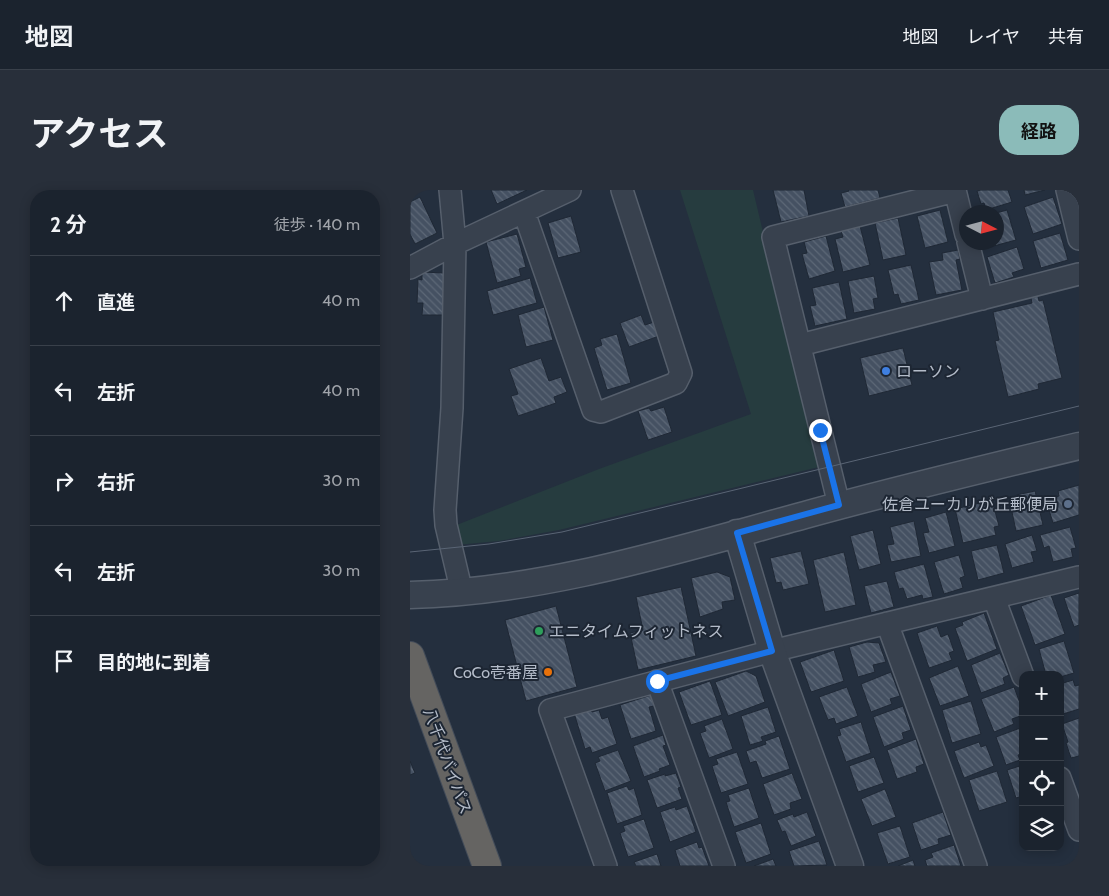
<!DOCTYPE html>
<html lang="ja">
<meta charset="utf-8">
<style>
:root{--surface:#1b232e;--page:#282f3a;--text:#f1f3f6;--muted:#a0a4aa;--line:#39404a;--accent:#8bbbb9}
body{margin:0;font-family:Cabin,"Noto Sans JP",sans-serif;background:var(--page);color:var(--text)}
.controls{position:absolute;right:15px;bottom:15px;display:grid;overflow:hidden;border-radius:10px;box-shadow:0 2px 12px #0003}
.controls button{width:45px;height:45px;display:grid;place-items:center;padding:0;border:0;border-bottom:1px solid var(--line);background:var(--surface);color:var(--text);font:25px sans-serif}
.compass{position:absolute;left:549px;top:15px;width:45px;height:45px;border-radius:50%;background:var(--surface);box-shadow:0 2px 12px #0003;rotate:96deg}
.stop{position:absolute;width:15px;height:15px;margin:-11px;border:4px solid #1a73e8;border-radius:50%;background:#fff}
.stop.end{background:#1a73e8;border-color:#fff;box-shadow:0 1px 5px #0008}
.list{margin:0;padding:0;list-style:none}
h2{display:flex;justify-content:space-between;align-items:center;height:65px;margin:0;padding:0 20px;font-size:21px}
h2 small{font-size:16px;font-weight:400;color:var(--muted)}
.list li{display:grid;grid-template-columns:32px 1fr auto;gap:15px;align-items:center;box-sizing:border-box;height:90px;padding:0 20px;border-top:1px solid var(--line)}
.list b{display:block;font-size:19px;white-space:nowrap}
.list em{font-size:16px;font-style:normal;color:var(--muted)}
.icon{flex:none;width:28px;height:28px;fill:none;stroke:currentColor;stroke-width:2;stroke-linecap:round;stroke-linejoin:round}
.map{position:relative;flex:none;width:669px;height:676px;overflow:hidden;border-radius:20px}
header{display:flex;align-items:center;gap:30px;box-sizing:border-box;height:70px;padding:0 25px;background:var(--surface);border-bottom:1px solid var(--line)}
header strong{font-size:24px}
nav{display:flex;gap:28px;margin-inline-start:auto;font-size:18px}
.intro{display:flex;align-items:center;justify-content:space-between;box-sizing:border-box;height:120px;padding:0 30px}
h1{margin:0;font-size:35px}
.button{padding:12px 22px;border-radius:20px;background:var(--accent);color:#111;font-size:18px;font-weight:700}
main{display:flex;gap:30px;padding:0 30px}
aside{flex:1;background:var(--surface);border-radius:20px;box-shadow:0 2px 12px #0003}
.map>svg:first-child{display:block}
</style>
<header>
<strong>地図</strong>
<nav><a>地図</a><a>レイヤ</a><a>共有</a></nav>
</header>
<div class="intro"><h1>アクセス</h1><a class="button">経路</a></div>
<main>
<aside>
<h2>2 分<small>徒歩 · 140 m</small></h2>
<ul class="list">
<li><svg class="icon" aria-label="ahead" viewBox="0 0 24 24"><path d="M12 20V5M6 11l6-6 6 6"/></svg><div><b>直進</b></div><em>40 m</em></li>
<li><svg class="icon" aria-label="left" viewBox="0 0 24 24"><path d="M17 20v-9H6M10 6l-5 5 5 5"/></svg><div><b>左折</b></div><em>40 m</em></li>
<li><svg class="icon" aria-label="right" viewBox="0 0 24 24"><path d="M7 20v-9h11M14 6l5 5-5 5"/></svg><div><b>右折</b></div><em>30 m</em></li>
<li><svg class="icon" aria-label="left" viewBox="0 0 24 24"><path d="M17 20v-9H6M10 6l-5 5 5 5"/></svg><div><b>左折</b></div><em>30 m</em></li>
<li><svg class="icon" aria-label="arrive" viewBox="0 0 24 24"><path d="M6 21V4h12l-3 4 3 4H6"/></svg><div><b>目的地に到着</b></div></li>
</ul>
</aside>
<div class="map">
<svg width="669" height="676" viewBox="0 0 669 676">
<defs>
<pattern id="building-back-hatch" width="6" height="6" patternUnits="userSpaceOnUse" patternTransform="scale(1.25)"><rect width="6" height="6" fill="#455162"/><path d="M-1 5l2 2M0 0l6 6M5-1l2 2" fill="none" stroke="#5d6877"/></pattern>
</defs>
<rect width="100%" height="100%" fill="#242f3e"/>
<path fill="#263c3f" d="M 270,0 L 343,0 L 409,277 L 149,340 L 89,351 L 46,355 L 44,336 L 189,279 L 341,224 Z"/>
<path fill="url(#building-back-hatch)" stroke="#1f2835" d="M 81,0 L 117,0 L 87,14 Z
M 363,0 L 394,0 L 399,26 L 371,32 Z
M 438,0 L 468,0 L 470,8 L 435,17 L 431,3 L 439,1 Z
M 571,0 L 598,0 L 602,12 L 576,20 L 574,13 L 571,14 L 567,1 Z
M 614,0 L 635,0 L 615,5 Z
M 10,7 L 27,43 L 5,54 L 0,44 L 0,12 Z
M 643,7 L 652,34 L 623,44 L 614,17 Z
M 530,20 L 538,52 L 515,58 L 507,26 Z
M 597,20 L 606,50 L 580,57 L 579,52 L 586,52 L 586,23 Z
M 161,26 L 171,62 L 148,68 L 138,33 Z
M 488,28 L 496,65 L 473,70 L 465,33 Z
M 450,36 L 460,75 L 433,82 L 425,49 L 433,47 L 431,41 Z
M 650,43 L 658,70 L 631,78 L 623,51 Z
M 107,44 L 116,77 L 109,79 L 111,86 L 87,93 L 76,52 Z
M 416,46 L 425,81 L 399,89 L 392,64 L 397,63 L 394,52 Z
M 607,57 L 614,79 L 602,83 L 604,87 L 585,93 L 577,67 Z
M 548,60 L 550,69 L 546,70 L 552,100 L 526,105 L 519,72 L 533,70 L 532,63 Z
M 501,75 L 509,110 L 491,114 L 488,104 L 484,105 L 478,80 Z
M 12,82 L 34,83 L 33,125 L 12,125 L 13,113 L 7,113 L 8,89 L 12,90 Z
M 464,86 L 468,108 L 463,109 L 465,119 L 444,123 L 438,91 Z
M 120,88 L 127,113 L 83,125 L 77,101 Z
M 429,92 L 437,129 L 405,136 L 400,116 L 406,115 L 402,98 Z
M 628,106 L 629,111 L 633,110 L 652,188 L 628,194 L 629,199 L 598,207 L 585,151 L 589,150 L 583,122 L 622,113 L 621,108 Z
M 134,117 L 143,150 L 116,157 L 108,125 Z
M 231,125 L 235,135 L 244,132 L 249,146 L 219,157 L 210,133 Z
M 207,144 L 221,193 L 197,200 L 184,158 L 192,155 L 190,149 Z
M 493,158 L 502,195 L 459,206 L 450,168 Z
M 131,168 L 139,191 L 151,187 L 157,202 L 144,207 L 146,213 L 108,226 L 101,206 L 108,204 L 99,179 Z
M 254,217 L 262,242 L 238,250 L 228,221 L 239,218 L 241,221 Z
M 669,295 L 669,325 L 643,333 L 636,310 L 649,306 L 648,301 Z
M 625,301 L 633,335 L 606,341 L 602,322 L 610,320 L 606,305 Z
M 582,310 L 589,336 L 584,337 L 586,345 L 553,353 L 545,319 Z
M 536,322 L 545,356 L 519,363 L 513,343 L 519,342 L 515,328 Z
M 504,331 L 511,366 L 481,372 L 477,355 L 484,354 L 480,337 Z
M 660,337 L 666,358 L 661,359 L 663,367 L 643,372 L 639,356 L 634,358 L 630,345 Z
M 463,340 L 471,374 L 449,380 L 440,346 Z
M 622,345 L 627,361 L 621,362 L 624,372 L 602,378 L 595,354 Z
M 587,355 L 594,383 L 568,390 L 561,361 Z
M 391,361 L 399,394 L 373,400 L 371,392 L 366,393 L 360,368 Z
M 434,362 L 446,415 L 415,422 L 403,370 Z
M 549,365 L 555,386 L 550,388 L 553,398 L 534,404 L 524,372 Z
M 514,374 L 523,407 L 513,409 L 512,405 L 497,409 L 493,398 L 489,399 L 484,382 Z
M 307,382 L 320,387 L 325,410 L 312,412 L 313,419 L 290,427 L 281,388 Z
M 477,391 L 484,417 L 461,423 L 454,396 Z
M 271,397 L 286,466 L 228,480 L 220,443 L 233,440 L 226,407 Z
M 669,403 L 669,435 L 664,437 L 654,408 Z
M 641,405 L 655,444 L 625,455 L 611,416 Z
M 146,416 L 167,497 L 116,511 L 95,430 Z
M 574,423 L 587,459 L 557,471 L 545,438 L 553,435 L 552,432 Z
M 527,436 L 531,447 L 538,444 L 544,461 L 539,463 L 542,470 L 519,478 L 507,443 Z
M 654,451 L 664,483 L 650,487 L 650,485 L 636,485 L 629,459 Z
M 457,452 L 469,453 L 476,472 L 463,475 L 465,482 L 448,487 L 439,457 Z
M 424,460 L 434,491 L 401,502 L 390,472 Z
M 590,463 L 599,485 L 593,488 L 595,494 L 571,503 L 561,475 Z
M 548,476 L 559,506 L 530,516 L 519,488 Z
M 336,481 L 346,486 L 355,512 L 318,526 L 305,492 Z
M 481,482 L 490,506 L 480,509 L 482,514 L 461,522 L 451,494 Z
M 663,490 L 665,496 L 669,495 L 669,519 L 650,525 L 650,494 Z
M 300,491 L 312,525 L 281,535 L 269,502 Z
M 437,497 L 448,526 L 426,534 L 424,528 L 418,530 L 409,507 Z
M 604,497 L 613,521 L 613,525 L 602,529 L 604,534 L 584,542 L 571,509 Z
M 241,505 L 244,516 L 239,517 L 246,541 L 221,549 L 210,515 Z
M 561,511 L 571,544 L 542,553 L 532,520 Z
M 493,516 L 501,540 L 492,543 L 494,549 L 474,557 L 463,527 Z
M 358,517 L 366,542 L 351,547 L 353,551 L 340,555 L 331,526 Z
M 180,518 L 182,522 L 189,520 L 192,529 L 198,527 L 207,554 L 182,563 L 180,557 L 175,559 L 164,523 Z
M 669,528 L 669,566 L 661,568 L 656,553 L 658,552 L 652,534 Z
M 312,529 L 323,559 L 299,568 L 290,543 L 296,541 L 294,536 Z
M 451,532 L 461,563 L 436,572 L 427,546 L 431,545 L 429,539 Z
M 613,537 L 613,564 L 608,565 L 610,570 L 596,575 L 586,547 Z
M 253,545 L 256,555 L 253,556 L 260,575 L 249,579 L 250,581 L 234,587 L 223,556 Z
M 369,546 L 380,579 L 352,588 L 346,571 L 340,573 L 336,561 L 356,554 L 355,551 Z
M 506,549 L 514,574 L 506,577 L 507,582 L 487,589 L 477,560 Z
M 569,552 L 571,557 L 576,555 L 584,576 L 554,588 L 544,561 Z
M 208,560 L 221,591 L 195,601 L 185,573 L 190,571 L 188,567 Z
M 327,562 L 338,594 L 311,603 L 302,576 L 308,574 L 306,569 Z
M 464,567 L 474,593 L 448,602 L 439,576 Z
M 0,571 L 5,583 L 0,585 Z
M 613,575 L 613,606 L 606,608 L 597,580 Z
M 587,581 L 597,612 L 569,621 L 559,590 Z
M 266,583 L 271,597 L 268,598 L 272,609 L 247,618 L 237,590 L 255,584 L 255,586 Z
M 382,583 L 392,609 L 380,613 L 381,619 L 364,625 L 353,594 Z
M 217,596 L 219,600 L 224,598 L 232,625 L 207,634 L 197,603 Z
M 339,598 L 349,628 L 324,637 L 316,612 L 320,611 L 318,605 Z
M 475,599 L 486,627 L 462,636 L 451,609 Z
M 277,616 L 286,642 L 260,652 L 250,622 L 265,617 L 266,620 Z
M 397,622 L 406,646 L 381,656 L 375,641 L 372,642 L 367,630 L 383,624 L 384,627 Z
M 533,622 L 541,645 L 528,649 L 529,654 L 511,660 L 502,633 Z
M 234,629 L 244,658 L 218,667 L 210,643 L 215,641 L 213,636 Z
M 351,633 L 361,664 L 336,673 L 325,642 Z
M 490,636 L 500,667 L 478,674 L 467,643 Z
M 409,651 L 417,675 L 384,676 L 379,661 Z
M 287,652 L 289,658 L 292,657 L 299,676 L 270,676 L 265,660 Z
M 544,655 L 551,676 L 517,676 L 515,670 L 523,667 L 521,663 Z
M 247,664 L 251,676 L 226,676 L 224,672 Z
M 363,669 L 366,676 L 344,676 Z
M 503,670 L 505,676 L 488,676 Z"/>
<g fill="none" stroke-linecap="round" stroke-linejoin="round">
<g stroke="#565f6c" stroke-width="24">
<path id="minor" d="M 40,0 L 45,54 L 42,218 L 35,320 L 36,335 L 52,403
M 545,0 L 556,45
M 657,0 L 669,49
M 114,22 L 183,220 L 191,222 L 266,193 L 271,183 L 212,0
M 558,52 L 572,109
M 0,78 L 45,54 L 160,0
M 390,155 L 669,84
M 429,315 L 363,47 L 545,1
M 584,408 L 613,486
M 477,433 L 566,676
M 247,491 L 314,676
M 650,588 L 669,640
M 196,676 L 140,520 L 362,461 L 669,387"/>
</g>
<g stroke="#565f6c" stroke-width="29">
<path id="tertiary" d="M 327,343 L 362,461 L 440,676
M 0,405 C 134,402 266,360 395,325 C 485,300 577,278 669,256"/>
</g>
<g stroke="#434c59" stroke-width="30">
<path id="trunk" d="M 0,466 L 77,676"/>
</g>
<use href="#minor" stroke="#38414e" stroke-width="21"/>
<use href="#tertiary" stroke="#38414e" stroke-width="26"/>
<use href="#trunk" stroke="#656462" stroke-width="28"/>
<path stroke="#5a6575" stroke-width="1" d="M 0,362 L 79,354 L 152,342 L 669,216"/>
</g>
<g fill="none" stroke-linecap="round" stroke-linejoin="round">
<path stroke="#1a73e8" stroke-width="6" d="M 247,491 L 362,461 L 327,343 L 429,315 L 410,240"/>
</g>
<circle fill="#3f7fe0" stroke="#1d2633" stroke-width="2" cx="476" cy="181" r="5"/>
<circle fill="#5c6f8a" stroke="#1d2633" stroke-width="2" cx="658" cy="314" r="5"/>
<circle fill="#2e9e5b" stroke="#1d2633" stroke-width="2" cx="129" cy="441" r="5"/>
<circle fill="#e8710a" stroke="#1d2633" stroke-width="2" cx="138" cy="482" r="5"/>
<g text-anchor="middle" stroke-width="4" stroke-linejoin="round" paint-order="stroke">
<g font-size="16" fill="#b4bcc9" stroke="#1d2633" text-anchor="start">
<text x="486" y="187">ローソン</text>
<text x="648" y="320" text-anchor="end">佐倉ユーカリが丘郵便局</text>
<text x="139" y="447">エニタイムフィットネス</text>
<text x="128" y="488" text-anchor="end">CoCo壱番屋</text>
</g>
<g font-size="16" fill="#b4bcc9" stroke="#1d2633">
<text transform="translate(38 571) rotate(70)" y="6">八千代バイパス</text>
</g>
</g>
</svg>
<div class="controls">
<button>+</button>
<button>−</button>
<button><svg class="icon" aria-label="locate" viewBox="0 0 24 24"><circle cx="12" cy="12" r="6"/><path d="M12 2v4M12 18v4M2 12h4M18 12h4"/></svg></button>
<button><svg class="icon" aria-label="layers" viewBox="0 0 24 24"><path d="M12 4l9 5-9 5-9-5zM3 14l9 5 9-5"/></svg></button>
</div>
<svg class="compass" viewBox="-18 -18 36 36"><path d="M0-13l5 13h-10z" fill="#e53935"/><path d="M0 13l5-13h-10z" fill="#a0a4aa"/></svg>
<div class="stop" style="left:247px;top:491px"></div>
<div class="stop end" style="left:410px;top:240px"></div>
</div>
</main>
